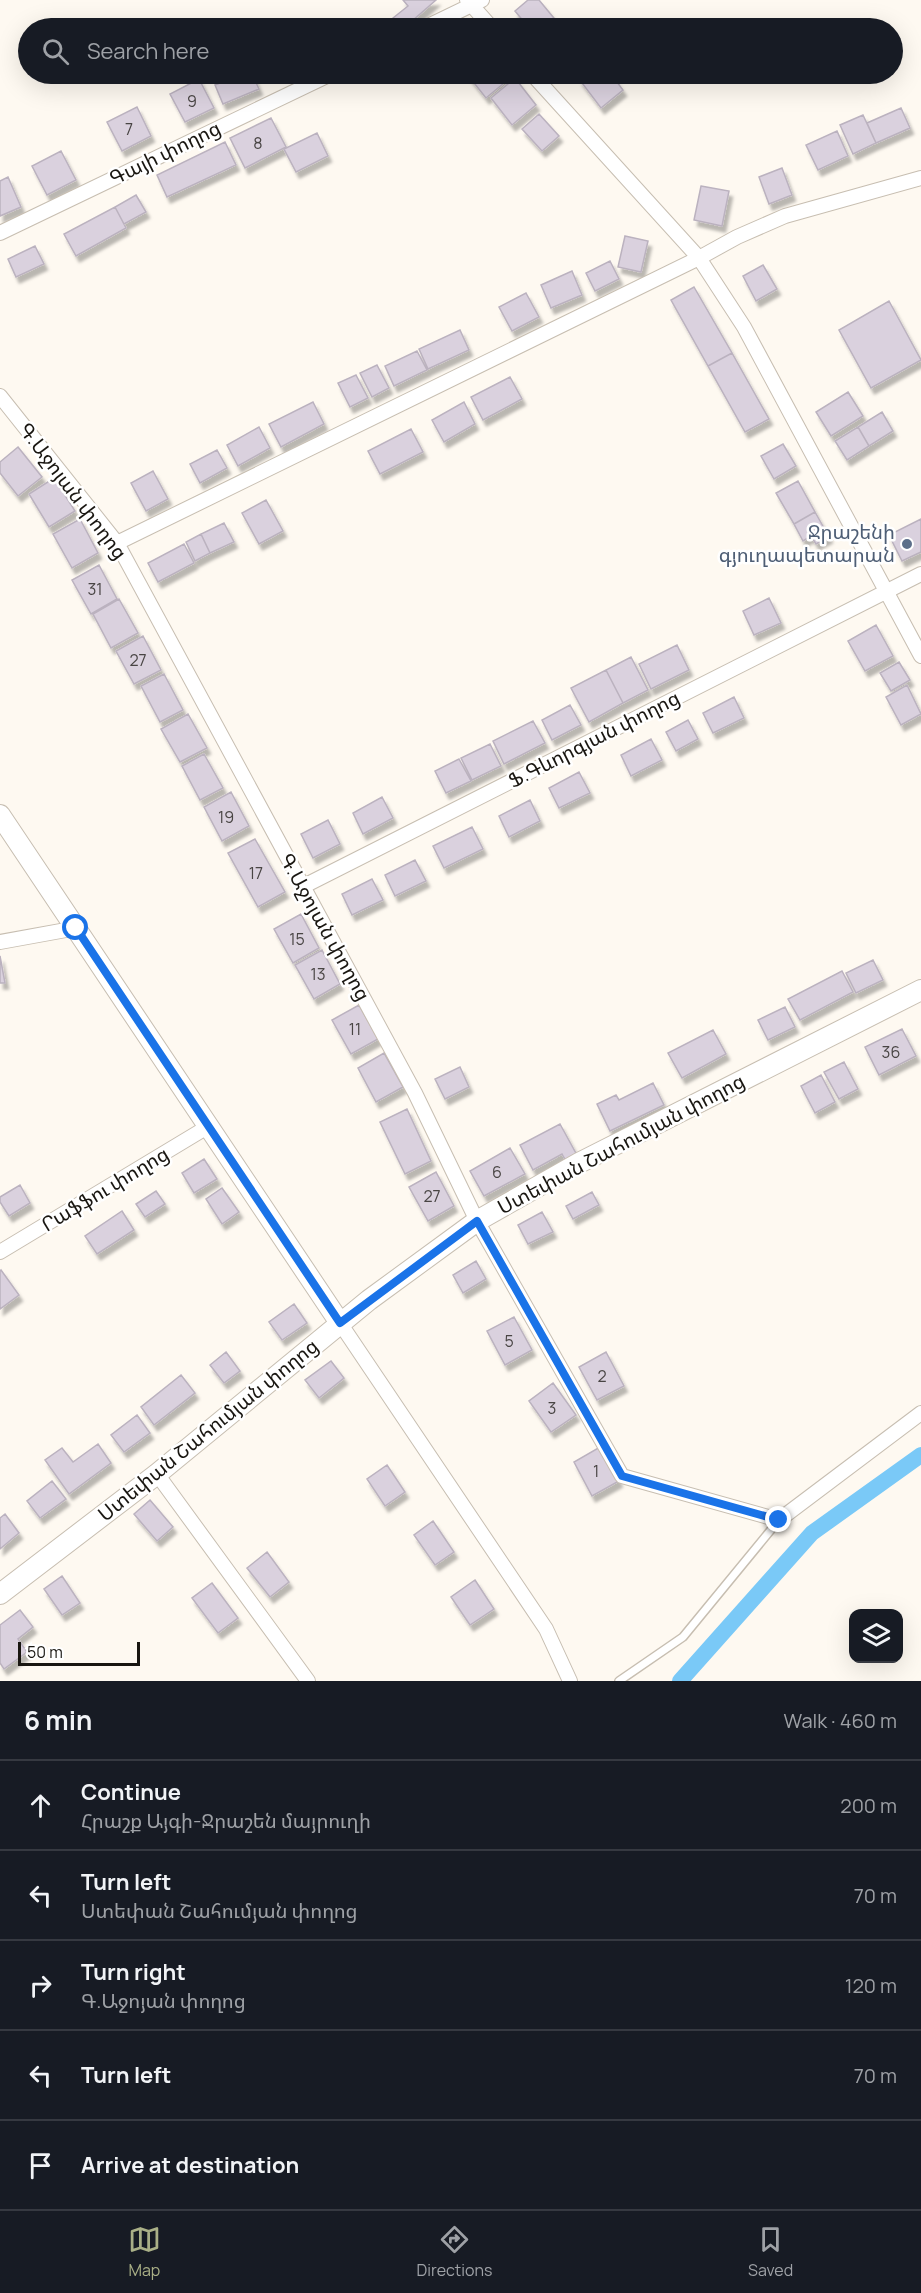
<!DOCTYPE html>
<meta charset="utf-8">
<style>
:root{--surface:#171b24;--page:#20242c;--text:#f1f3f6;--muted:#9ea1a6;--line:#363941;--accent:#aab087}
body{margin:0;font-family:Manrope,"Noto Sans Armenian",sans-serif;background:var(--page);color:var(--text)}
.controls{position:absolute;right:18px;bottom:18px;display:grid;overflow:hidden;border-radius:12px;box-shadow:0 6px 24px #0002}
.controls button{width:54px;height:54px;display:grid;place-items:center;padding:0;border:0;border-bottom:2px solid var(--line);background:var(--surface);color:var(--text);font:30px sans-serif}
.scale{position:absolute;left:18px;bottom:15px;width:122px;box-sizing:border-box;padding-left:6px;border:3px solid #191611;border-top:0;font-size:16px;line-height:21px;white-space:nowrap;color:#191611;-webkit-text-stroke:4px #fff;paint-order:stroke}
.stop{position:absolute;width:18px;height:18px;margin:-14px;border:4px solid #1a73e8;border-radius:50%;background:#fff}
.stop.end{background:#1a73e8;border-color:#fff;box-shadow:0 2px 6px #0008}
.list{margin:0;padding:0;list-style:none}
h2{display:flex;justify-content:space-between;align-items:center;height:78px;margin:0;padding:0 24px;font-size:26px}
h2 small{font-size:20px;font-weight:400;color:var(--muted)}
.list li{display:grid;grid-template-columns:39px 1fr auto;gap:18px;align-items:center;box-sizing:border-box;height:90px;padding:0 24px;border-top:2px solid var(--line)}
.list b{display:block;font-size:22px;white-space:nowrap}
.list p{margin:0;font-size:20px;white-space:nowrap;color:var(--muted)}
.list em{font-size:20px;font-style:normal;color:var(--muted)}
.icon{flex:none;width:33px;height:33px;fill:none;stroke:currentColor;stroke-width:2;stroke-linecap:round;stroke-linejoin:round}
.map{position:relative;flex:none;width:921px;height:1681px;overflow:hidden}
.search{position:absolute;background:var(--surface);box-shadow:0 6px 24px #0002;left:18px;right:18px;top:18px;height:66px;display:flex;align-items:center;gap:15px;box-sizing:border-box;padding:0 21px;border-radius:33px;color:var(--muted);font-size:22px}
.sheet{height:528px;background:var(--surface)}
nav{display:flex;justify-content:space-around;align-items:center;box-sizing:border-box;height:84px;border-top:2px solid var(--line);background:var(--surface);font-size:16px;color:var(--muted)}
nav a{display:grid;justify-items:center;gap:3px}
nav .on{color:var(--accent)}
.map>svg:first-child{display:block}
</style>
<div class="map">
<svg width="921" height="1681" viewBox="0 0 921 1681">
<defs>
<filter id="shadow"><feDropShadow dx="3.5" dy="6" stdDeviation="1.5" flood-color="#0004"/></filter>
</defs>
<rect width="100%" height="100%" fill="#fef9f1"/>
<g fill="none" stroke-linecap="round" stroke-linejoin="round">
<path stroke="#7ac9f7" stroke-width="16" d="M 680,1681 L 812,1533 L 921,1455"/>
</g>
<path fill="#dad1de" stroke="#bbb2bf" stroke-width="1.5" filter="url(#shadow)" d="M 403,0 L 436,0 L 404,28 L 393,28 L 388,22 L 408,6 Z
M 528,0 L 539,0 L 558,23 L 552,28 L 529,28 L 515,11 Z
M 243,74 L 252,74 L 259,89 L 223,104 L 215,85 Z
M 467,74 L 506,74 L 510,78 L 486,98 Z
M 586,74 L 611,74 L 623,90 L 601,108 L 579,79 Z
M 515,78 L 536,105 L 512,125 L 491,98 Z
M 199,79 L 214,108 L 185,122 L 170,94 Z
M 137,107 L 151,136 L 122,151 L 107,122 Z
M 901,108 L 910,128 L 876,143 L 867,123 Z
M 539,114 L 559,136 L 542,151 L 522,129 Z
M 863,115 L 876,143 L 853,154 L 840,125 Z
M 271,118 L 286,147 L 245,168 L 230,138 Z
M 837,131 L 848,156 L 818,170 L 806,145 Z
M 317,133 L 328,156 L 296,172 L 284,149 Z
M 225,142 L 236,165 L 167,197 L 157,175 Z
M 61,151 L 76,180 L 47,195 L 32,166 Z
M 782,168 L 792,195 L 769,204 L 759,177 Z
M 8,177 L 21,207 L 0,216 L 0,181 Z
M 701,186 L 729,191 L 722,226 L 694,220 Z
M 136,195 L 146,212 L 124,224 L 115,207 Z
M 115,207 L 126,228 L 76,256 L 64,234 Z
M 625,236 L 648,241 L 641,272 L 618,267 Z
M 35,246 L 44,264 L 16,277 L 8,259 Z
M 610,261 L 619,279 L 595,291 L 586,273 Z
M 763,265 L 777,289 L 756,301 L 743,276 Z
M 572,271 L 582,295 L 551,308 L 541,285 Z
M 694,287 L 732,353 L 708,366 L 671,300 Z
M 526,293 L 539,317 L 512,331 L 499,307 Z
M 889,301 L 921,360 L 871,388 L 839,330 Z
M 460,330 L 469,350 L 428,369 L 419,349 Z
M 417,351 L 427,370 L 394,386 L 385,366 Z
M 732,353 L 769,419 L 745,432 L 708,366 Z
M 377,365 L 389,388 L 372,397 L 360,373 Z
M 356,375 L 368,398 L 350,407 L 338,383 Z
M 510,377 L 522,399 L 483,420 L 471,397 Z
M 848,392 L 863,416 L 831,436 L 816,412 Z
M 313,402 L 324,424 L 281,447 L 269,424 Z
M 464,402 L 475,424 L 444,442 L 432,420 Z
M 882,412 L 893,431 L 869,446 L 858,427 Z
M 259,427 L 270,448 L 238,466 L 227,445 Z
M 858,427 L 869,446 L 847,460 L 835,441 Z
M 411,429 L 423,452 L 380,474 L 368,451 Z
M 783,444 L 796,466 L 774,479 L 761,456 Z
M 18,447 L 42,477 L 18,496 L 0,473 L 0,462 Z
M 217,450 L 227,468 L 200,483 L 190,464 Z
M 153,471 L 168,499 L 146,511 L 131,483 Z
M 54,478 L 75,511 L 49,527 L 29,494 Z
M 798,481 L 815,512 L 794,524 L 776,493 Z
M 266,500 L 283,531 L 259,544 L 242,513 Z
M 815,512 L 829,537 L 816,544 L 811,536 L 803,541 L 794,524 Z
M 80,519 L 98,553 L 72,568 L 53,534 Z
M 921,519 L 921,552 L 902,561 L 889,535 Z
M 224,523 L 234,542 L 210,553 L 201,534 Z
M 201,534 L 210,553 L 195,561 L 186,542 Z
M 184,544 L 194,563 L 158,582 L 148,563 Z
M 99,565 L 117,599 L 91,614 L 72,580 Z
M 769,598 L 781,623 L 754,635 L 743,611 Z
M 119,599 L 138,633 L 111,648 L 93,614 Z
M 876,625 L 893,656 L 865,671 L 848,641 Z
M 143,636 L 161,670 L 134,684 L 116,651 Z
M 677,645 L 689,670 L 651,689 L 639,664 Z
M 631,657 L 648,690 L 623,703 L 606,670 Z
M 899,662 L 910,680 L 891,691 L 880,673 Z
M 606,670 L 623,703 L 589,722 L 571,688 Z
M 164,674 L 183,710 L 160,722 L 141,686 Z
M 907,685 L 921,714 L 901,725 L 886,697 Z
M 734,697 L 744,718 L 713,733 L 703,713 Z
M 570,705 L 581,725 L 552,740 L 542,720 Z
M 188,714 L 207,748 L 180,762 L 161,729 Z
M 688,720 L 698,739 L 676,751 L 666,732 Z
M 533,721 L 545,743 L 504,764 L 493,741 Z
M 651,739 L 662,760 L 631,776 L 621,755 Z
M 490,744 L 501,766 L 472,780 L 461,758 Z
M 204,754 L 223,788 L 200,800 L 182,766 Z
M 459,759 L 471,781 L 446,793 L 435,771 Z
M 579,772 L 590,793 L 559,808 L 549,788 Z
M 231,792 L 249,826 L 222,841 L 204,807 Z
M 382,797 L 393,818 L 363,834 L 353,813 Z
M 530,800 L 540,821 L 509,837 L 499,816 Z
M 328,820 L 340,844 L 313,858 L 301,834 Z
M 472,827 L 483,849 L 444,868 L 433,846 Z
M 255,839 L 285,892 L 258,907 L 228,853 Z
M 415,860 L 426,881 L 395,896 L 385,875 Z
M 372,879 L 383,900 L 352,915 L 342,894 Z
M 301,914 L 319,948 L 293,963 L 274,929 Z
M 322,950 L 340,984 L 314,999 L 295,965 Z
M 0,956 L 5,983 L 0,983 Z
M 873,960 L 883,980 L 856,993 L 846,973 Z
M 842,971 L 853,992 L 800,1020 L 788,999 Z
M 359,1005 L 378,1039 L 351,1054 L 332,1020 Z
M 785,1007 L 795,1027 L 768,1040 L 758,1020 Z
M 902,1029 L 916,1056 L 879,1075 L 865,1047 Z
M 713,1030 L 726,1054 L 682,1078 L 668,1053 Z
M 384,1053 L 403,1087 L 376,1102 L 358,1068 Z
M 844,1062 L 858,1089 L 839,1099 L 824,1072 Z
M 460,1067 L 469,1087 L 445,1099 L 435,1079 Z
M 821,1075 L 835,1102 L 815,1113 L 801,1086 Z
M 653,1083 L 664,1105 L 610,1131 L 597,1104 L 616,1095 L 619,1100 Z
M 407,1109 L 431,1161 L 405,1174 L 380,1122 Z
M 560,1124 L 578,1157 L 567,1163 L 562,1154 L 533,1170 L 520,1145 Z
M 510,1148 L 525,1174 L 484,1196 L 470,1171 Z
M 204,1159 L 217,1179 L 194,1193 L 182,1173 Z
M 436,1172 L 454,1206 L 428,1221 L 409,1187 Z
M 20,1185 L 30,1203 L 9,1216 L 0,1202 L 0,1197 Z
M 222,1188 L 239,1212 L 222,1224 L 206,1199 Z
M 156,1191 L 165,1204 L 145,1217 L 136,1204 Z
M 592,1192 L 599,1205 L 573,1219 L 566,1206 Z
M 122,1211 L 134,1230 L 97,1254 L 85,1236 Z
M 542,1212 L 553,1232 L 528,1244 L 518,1225 Z
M 476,1261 L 486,1279 L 463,1293 L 453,1275 Z
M 1,1270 L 19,1295 L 0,1309 L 0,1271 Z
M 294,1304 L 307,1323 L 282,1340 L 269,1322 Z
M 514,1317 L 532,1350 L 505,1365 L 487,1331 Z
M 226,1352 L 240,1371 L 224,1383 L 210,1365 Z
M 606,1352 L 624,1386 L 597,1400 L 579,1367 Z
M 331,1361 L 344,1378 L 319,1398 L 305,1380 Z
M 181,1375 L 195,1393 L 154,1425 L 141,1407 Z
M 553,1383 L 576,1415 L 551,1432 L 529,1401 Z
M 137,1415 L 150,1433 L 124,1452 L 111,1435 Z
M 98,1444 L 111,1463 L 69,1494 L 45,1460 L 62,1448 L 73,1462 Z
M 600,1447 L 619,1481 L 592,1496 L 574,1462 Z
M 387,1465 L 405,1492 L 385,1506 L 367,1479 Z
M 52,1481 L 66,1499 L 40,1518 L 27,1501 Z
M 150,1500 L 173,1527 L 157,1541 L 134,1514 Z
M 5,1514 L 19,1533 L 0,1549 L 0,1518 Z
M 433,1521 L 454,1552 L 435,1565 L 414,1535 Z
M 267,1552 L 289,1582 L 270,1597 L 247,1568 Z
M 62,1576 L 80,1603 L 62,1615 L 44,1589 Z
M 475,1580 L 494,1609 L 470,1625 L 451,1597 Z
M 212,1583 L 238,1618 L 218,1633 L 192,1598 Z
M 20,1610 L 33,1627 L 18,1639 L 27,1652 L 4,1669 L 0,1663 L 0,1625 Z"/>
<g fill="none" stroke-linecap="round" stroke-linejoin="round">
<g stroke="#c7beb1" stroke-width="10">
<path id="lane" d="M 619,1681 L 683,1637 L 779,1520"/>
</g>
<g stroke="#c7beb1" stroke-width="16">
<path id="street" d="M 467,0 L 492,28
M 424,28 L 482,0
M 532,74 L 699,258 L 744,327 L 921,656
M 0,233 L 331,74
M 0,396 L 117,543 L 415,1093 L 477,1221 L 622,1476 L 779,1520 L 921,1413
M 117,543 L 699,258 L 737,237 L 785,216 L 921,178
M 302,887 L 921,574
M 0,942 L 77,928
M 0,1252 L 209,1126
M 340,1323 L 546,1629 L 570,1681
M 157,1474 L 308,1681"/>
</g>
<g stroke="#c7beb1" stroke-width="22">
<path id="secondary" d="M 0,815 L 340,1323
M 0,1594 L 157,1474 L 369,1300 L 477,1221 L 579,1163 L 921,990"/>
</g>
<use href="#lane" stroke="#fff" stroke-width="7"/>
<use href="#street" stroke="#fff" stroke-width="14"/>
<use href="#secondary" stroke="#fff" stroke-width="20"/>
</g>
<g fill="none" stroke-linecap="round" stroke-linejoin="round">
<path stroke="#1a73e8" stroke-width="8" d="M 76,928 L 340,1323 L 477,1221 L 622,1476 L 779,1520"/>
</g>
<circle fill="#5c6f8a" stroke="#fff" stroke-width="2" cx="907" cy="544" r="6"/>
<g text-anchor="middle" stroke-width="5" stroke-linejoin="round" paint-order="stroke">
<g font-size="16" fill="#494544">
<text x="192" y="107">9</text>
<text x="129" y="135">7</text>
<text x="258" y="149">8</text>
<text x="95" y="595">31</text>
<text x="138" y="666">27</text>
<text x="226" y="823">19</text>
<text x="256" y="879">17</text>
<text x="297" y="945">15</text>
<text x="318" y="980">13</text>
<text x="355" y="1035">11</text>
<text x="891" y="1058">36</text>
<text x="497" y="1178">6</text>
<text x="432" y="1202">27</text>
<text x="509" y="1347">5</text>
<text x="602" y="1382">2</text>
<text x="552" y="1414">3</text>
<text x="596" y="1477">1</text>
</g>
<g font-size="20" fill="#191611" stroke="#fff">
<text transform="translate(165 153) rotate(-26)" y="7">Գայի փողոց</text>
<text transform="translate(73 491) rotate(53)" y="7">Գ.Աջոյան փողոց</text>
<text transform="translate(594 739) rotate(-27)" y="7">Ֆ.Գևորգյան փողոց</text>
<text transform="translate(325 927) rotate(61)" y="7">Գ.Աջոյան փողոց</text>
<text transform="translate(621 1144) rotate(-28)" y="7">Ստեփան Շահումյան փողոց</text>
<text transform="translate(105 1189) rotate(-31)" y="7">Րաֆֆու փողոց</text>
<text transform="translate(208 1430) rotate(-39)" y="7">Ստեփան Շահումյան փողոց</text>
</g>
<g font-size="20" fill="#4e5e75" stroke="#fff" text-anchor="end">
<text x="895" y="539">Ջրաշենի<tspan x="895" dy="23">գյուղապետարան</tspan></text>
</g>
</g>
</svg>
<div class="controls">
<button><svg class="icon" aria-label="layers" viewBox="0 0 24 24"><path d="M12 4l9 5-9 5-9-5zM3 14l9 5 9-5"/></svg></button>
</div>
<div class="scale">50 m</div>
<div class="stop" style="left:76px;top:928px"></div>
<div class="stop end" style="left:779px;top:1520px"></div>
<div class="search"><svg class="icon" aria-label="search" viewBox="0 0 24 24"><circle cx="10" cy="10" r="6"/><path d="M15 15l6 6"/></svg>Search here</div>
</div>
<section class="sheet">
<h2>6 min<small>Walk · 460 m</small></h2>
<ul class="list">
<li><svg class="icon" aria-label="ahead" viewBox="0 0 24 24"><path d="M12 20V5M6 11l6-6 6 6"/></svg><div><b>Continue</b><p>Հրաշք Այգի-Ջրաշեն մայրուղի</p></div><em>200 m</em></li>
<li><svg class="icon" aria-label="left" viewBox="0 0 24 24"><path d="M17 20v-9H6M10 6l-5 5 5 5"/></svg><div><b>Turn left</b><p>Ստեփան Շահումյան փողոց</p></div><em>70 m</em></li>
<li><svg class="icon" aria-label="right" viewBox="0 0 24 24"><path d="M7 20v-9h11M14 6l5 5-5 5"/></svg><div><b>Turn right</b><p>Գ.Աջոյան փողոց</p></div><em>120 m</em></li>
<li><svg class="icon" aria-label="left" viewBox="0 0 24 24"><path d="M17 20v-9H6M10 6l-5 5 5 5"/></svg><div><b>Turn left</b></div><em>70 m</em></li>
<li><svg class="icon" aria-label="arrive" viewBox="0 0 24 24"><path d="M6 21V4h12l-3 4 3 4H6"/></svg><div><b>Arrive at destination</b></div></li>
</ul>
</section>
<nav>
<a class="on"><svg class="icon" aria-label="map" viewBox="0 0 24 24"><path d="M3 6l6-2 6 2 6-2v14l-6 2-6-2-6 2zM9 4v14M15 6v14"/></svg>Map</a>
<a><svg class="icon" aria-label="directions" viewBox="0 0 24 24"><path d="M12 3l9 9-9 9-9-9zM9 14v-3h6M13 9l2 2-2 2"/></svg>Directions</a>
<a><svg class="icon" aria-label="saved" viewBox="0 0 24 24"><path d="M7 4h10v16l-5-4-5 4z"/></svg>Saved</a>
</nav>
